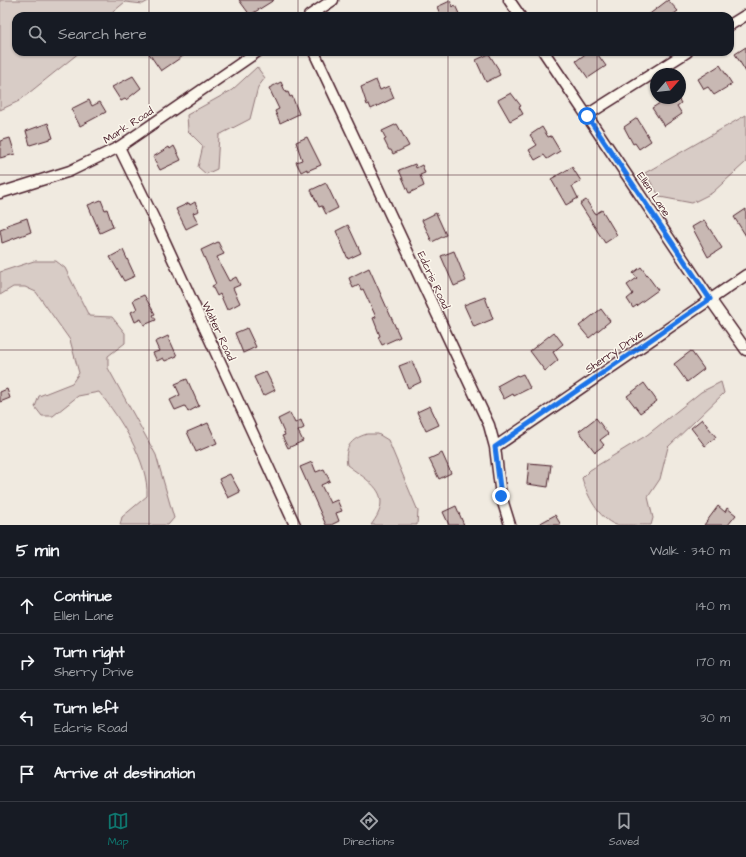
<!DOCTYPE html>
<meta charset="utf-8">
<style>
:root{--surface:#171b24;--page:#20242c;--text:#f1f3f6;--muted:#9ea1a6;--line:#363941;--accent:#0f766e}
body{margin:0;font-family:"Architects Daughter",sans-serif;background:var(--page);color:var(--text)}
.compass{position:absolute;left:650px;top:68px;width:36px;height:36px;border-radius:50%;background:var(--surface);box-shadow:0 1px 3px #0004;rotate:62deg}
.stop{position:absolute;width:12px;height:12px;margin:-9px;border:3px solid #1a73e8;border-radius:50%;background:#fff}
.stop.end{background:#1a73e8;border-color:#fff;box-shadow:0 1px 4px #0008}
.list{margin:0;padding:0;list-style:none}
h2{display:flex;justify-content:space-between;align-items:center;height:52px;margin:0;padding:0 16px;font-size:17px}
h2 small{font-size:13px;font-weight:400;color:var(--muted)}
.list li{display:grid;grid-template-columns:26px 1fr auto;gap:12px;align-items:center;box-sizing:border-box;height:56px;padding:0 16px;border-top:1px solid var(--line)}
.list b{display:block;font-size:15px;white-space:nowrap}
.list p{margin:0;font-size:13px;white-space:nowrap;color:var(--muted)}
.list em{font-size:13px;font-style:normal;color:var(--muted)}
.icon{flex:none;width:22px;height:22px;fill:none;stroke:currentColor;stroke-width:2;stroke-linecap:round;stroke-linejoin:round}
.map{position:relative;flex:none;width:746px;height:525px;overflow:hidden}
.search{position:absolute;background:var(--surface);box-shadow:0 1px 3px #0004;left:12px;right:12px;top:12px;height:44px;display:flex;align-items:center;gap:10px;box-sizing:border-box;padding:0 14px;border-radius:12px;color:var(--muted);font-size:15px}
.sheet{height:276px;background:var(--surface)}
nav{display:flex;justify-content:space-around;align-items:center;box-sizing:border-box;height:56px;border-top:1px solid var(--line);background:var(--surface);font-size:11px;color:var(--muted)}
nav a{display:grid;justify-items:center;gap:2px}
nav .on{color:var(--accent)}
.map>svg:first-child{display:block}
</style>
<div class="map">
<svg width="746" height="525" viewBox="0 0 746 525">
<rect width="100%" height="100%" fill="#f0eae0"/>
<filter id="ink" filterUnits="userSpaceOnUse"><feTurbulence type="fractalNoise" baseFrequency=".025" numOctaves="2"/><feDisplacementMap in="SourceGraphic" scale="8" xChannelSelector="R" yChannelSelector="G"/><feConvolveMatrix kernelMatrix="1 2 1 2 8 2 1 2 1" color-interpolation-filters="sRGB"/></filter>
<g filter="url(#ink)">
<path fill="#d8ccc6" stroke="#917678" d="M 0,0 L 150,0 L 143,4 L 125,2 L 108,16 L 16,16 L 16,52 L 80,52 L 19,101 L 0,110 Z
M 257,67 L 265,78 L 258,87 L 250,119 L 219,135 L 217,169 L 206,174 L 198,167 L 203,146 L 188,131 L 187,115 L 232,90 Z
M 746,115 L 746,162 L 712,193 L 692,203 L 660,197 L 645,173 Z
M 34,261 L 56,261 L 65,268 L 89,316 L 112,317 L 125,333 L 125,343 L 108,356 L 108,368 L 156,455 L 174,518 L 168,525 L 120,525 L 122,517 L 147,496 C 149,462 120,418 99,392 L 78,396 L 53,416 L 42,416 L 35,407 L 39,396 L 72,383 L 79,373 L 70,340 L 36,292 L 25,287 L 13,287 L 0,295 L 0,272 Z
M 721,382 L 724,393 L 668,447 L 660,479 L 648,497 L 653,518 L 651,525 C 642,525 623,525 616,525 C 598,518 587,495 582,478 L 590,470 L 647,435 L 701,392 Z
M 367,434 L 378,434 L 388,440 L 418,511 L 417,525 L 371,525 C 395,494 371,483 347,465 C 344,448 350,439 367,434 Z"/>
<path fill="#c8b8b3" stroke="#4a1f2b" d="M 239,0 L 274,0 L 250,15 Z
M 668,0 L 678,11 L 671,16 L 647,16 Z
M 450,1 L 453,7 L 455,5 L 460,16 L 441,16 L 437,7 Z
M 746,47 L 746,72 L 735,54 Z
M 148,52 L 189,52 L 161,71 Z
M 588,52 L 596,52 L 606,66 L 588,78 L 576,61 Z
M 489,54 L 499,70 L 498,71 L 500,75 L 486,82 L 476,60 Z
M 720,65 L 732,84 L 714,95 L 708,87 L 704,89 L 698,79 Z
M 133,76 L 141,88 L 126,100 L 125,99 L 121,101 L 112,87 Z
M 376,80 L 380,90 L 389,86 L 394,98 L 371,109 L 369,104 L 367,105 L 361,87 Z
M 281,82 L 286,93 L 288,92 L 290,97 L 292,96 L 299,114 L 280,123 L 275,111 L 279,109 L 269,88 Z
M 511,93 L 521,106 L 519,107 L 523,114 L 510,121 L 498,100 Z
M 668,98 L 678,98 L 681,103 L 677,106 L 682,114 L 664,126 L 652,108 Z
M 89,100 L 92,106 L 100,102 L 106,112 L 80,126 L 71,109 Z
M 637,118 L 651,141 L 639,149 L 635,143 L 633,144 L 624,127 Z
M 48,123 L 53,138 L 30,145 L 26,131 Z
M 397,124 L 409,146 L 393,154 L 391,150 L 389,150 L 384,140 L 386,139 L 382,131 Z
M 542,127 L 548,137 L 551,136 L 560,151 L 547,159 L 544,155 L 535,160 L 529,150 L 537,145 L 530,135 Z
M 307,137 L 321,165 L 307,171 L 307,169 L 301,172 L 296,162 L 302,160 L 296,142 Z
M 10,138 L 15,154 L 0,158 L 0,141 Z
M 174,146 L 181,160 L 160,170 L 153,157 L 169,147 L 170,149 Z
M 415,164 L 416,168 L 422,165 L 425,173 L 420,175 L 424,186 L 409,193 L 399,170 Z
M 572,167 L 581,181 L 572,186 L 578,198 L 566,205 L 551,179 Z
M 326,183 L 338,208 L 326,214 L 322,206 L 319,207 L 311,190 Z
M 101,200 L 105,210 L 107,209 L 113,227 L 100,233 L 88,205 Z
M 586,200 L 595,214 L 602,210 L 617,235 L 605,243 L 580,204 Z
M 195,202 L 199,211 L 193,213 L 198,223 L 186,229 L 176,209 L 189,203 L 190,205 Z
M 746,209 L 746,236 L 734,217 Z
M 436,213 L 446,235 L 432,242 L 422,220 Z
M 27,218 L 31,232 L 2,243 L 0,230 L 8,227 L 7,225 Z
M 704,220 L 722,248 L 708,257 L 692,227 Z
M 348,225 L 361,253 L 348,259 L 336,231 Z
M 218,242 L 224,254 L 217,257 L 220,264 L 229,281 L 236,277 L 240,285 L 233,288 L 240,303 L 227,310 L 220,294 L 217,296 L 212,286 L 216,284 L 201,250 Z
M 123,250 L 135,276 L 124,281 L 110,257 Z
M 454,251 L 466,281 L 454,286 L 441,256 Z
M 641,267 L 658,290 L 633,308 L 627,299 L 633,294 L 627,285 L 637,278 L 633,273 Z
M 369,268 L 400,337 L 382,345 L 378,337 L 380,336 L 373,318 L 376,317 L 363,289 L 361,290 L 359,285 L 353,288 L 349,278 Z
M 144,295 L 155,314 L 153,315 L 156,320 L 144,325 L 141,319 L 135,322 L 131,312 L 137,309 L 133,300 Z
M 485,297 L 493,319 L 474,327 L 464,305 Z
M 601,309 L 610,321 L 589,338 L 579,326 Z
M 247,328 L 256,347 L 243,353 L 235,333 Z
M 554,332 L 563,344 L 553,352 L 558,360 L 545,371 L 530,351 Z
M 168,336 L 177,356 L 165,361 L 163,358 L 157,361 L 153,353 L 159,351 L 155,342 Z
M 691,351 L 704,369 L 687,382 L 674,364 Z
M 412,361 L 421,382 L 408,388 L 399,366 Z
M 266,372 L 275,390 L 263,396 L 254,377 Z
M 523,374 L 530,388 L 514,396 L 513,394 L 504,399 L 497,386 L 517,375 L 518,376 Z
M 187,379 L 199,406 L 188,412 L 185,406 L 175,410 L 170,400 L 180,395 L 175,384 Z
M 644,383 L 657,401 L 640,413 L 627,396 Z
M 7,389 L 10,398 L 0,402 L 0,392 Z
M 430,406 L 439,425 L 426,431 L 417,412 Z
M 290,413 L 295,423 L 301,420 L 304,428 L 298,431 L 303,441 L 288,448 L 282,436 L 285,435 L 278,419 Z
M 596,418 L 608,434 L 600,440 L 604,445 L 595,452 L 579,431 Z
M 702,419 L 716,437 L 705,446 L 691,428 Z
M 208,423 L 217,443 L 196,452 L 187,432 Z
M 442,453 L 451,473 L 439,479 L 429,459 Z
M 312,462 L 316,472 L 324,469 L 330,481 L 321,485 L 330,503 L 337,500 L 342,511 L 336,513 L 339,521 L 331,525 L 326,525 L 300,467 Z
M 529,463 L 551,465 L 548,487 L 527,484 Z
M 230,474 L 240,492 L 228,498 L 219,479 Z
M 456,506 L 464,525 L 449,525 L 443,512 Z
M 718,506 L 725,512 L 727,508 L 736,515 L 728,525 L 704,525 Z
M 555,515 L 561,525 L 537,525 Z"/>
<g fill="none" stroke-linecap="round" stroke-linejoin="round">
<g stroke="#4a1f2b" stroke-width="13">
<path id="street" d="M 509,0 L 520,16
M 309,16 L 333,0
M 730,25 L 746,15
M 314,52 L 489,425 L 495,447 L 501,496 L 510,525
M 544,52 L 710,299 L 746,350
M 587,115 L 687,52
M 119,147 L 160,231 L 295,525
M 0,193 L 70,171 L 119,147 L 257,52
M 495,447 L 746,275"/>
</g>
<use href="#street" stroke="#fbf7ec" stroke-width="10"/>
</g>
</g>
<g fill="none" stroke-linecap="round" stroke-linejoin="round" filter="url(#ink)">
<path stroke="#1a73e8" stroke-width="5" d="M 501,496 L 495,447 L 710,299 L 587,116"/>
</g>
<path fill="none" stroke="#4a1f2b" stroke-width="1" stroke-opacity="0.55" d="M 149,0 L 149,16M 298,0 L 298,16M 448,0 L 448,16M 597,0 L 597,16M 149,52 L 149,525M 298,52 L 298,525M 448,52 L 448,525M 597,52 L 597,525M 0,175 L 746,175M 0,350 L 746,350"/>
<g text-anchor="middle" stroke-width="3" stroke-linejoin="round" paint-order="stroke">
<g font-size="11" fill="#4a1f2b" stroke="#fbf7ec">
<text transform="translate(128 125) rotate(-33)" y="4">Mark Road</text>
<text transform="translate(654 194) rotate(56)" y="4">Ellen Lane</text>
<text transform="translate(434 280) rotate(65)" y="4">Edcris Road</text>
<text transform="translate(219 331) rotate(65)" y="4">Walter Road</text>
<text transform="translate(614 351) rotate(-34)" y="4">Sherry Drive</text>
</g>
</g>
</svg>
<svg class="compass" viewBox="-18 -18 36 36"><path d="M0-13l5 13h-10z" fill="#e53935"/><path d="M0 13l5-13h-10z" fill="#9ea1a6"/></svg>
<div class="stop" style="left:587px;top:116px"></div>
<div class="stop end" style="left:501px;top:496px"></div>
<div class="search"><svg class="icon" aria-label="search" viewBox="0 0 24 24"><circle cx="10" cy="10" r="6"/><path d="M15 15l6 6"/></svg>Search here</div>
</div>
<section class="sheet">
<h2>5 min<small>Walk · 340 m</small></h2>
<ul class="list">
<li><svg class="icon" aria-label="ahead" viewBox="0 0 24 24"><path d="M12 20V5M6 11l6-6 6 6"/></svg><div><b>Continue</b><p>Ellen Lane</p></div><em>140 m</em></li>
<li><svg class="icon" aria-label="right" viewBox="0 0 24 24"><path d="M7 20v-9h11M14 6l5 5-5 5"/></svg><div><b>Turn right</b><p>Sherry Drive</p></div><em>170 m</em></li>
<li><svg class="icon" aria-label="left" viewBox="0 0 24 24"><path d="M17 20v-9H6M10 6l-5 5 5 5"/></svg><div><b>Turn left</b><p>Edcris Road</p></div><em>30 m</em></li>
<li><svg class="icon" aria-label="arrive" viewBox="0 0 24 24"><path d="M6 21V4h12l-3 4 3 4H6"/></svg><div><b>Arrive at destination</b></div></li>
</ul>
</section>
<nav>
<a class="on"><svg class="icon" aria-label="map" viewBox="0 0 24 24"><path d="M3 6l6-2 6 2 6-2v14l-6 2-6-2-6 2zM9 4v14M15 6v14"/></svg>Map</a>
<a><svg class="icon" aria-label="directions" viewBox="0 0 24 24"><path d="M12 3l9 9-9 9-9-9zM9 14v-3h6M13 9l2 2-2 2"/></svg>Directions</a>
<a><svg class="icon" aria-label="saved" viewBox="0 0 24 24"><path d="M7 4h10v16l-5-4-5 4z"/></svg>Saved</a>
</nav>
